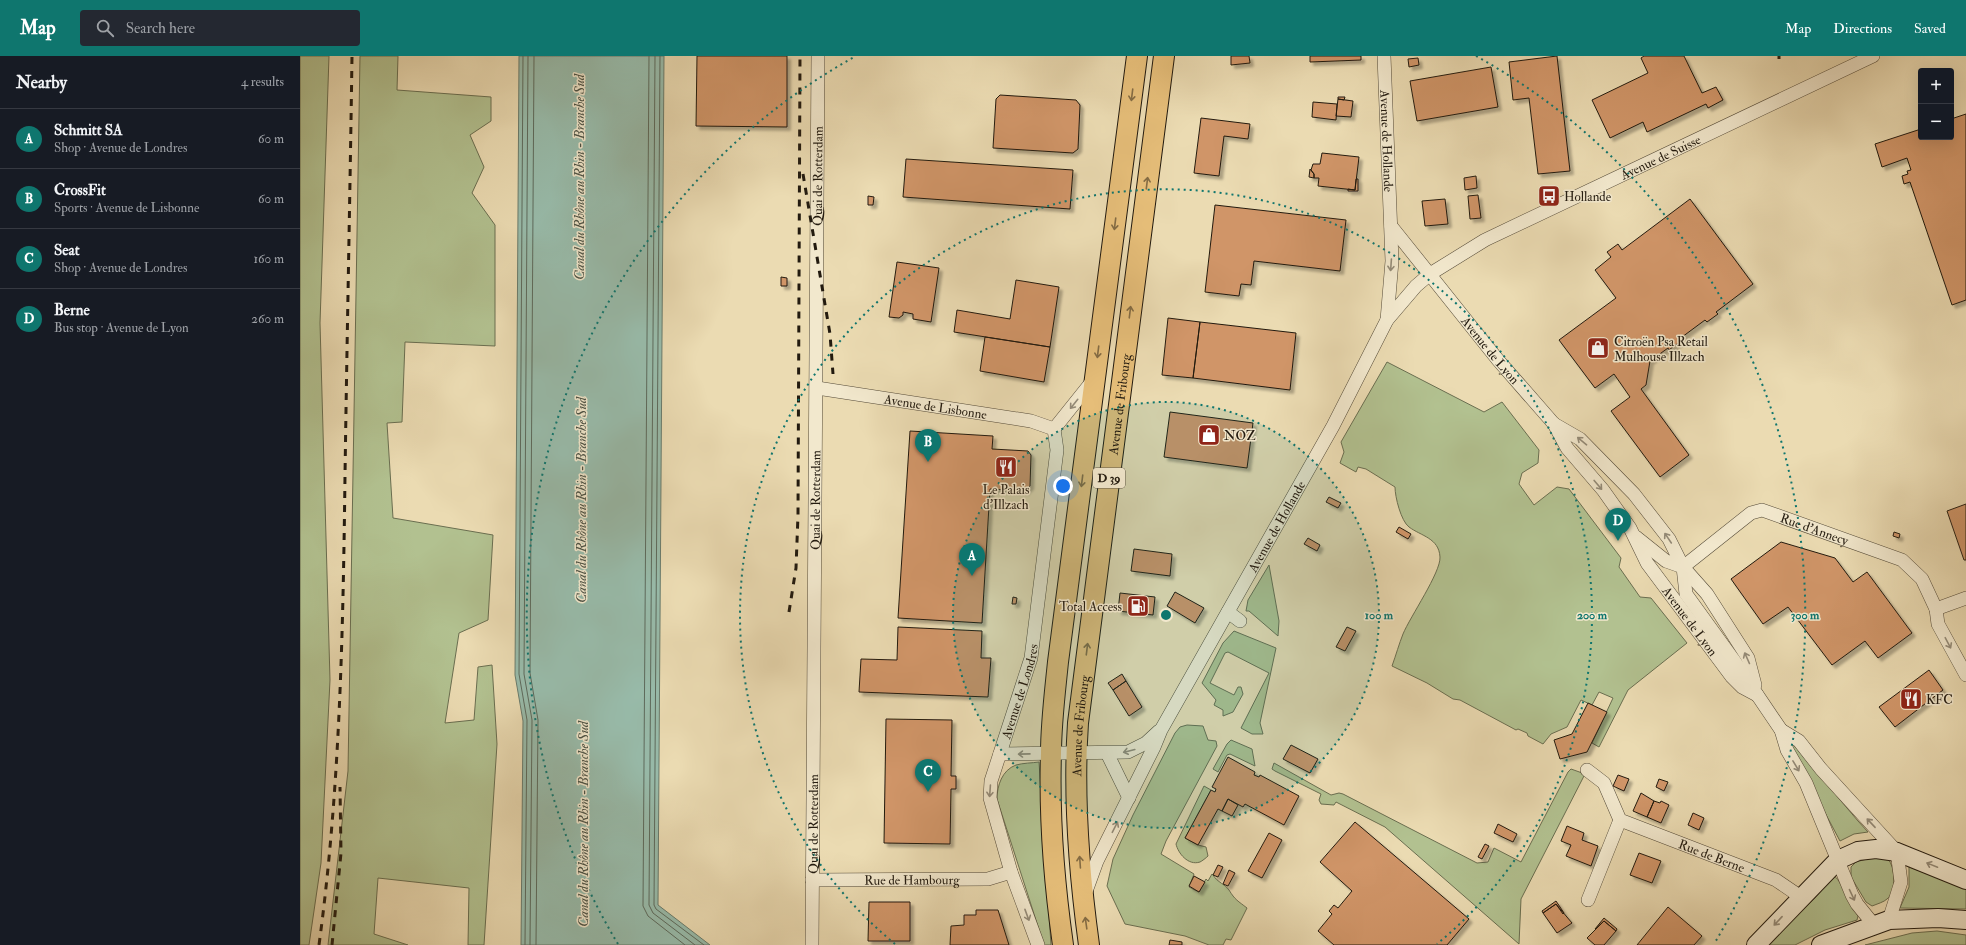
<!DOCTYPE html>
<meta charset="utf-8">
<style>
:root{--surface:#171b24;--page:#242831;--text:#f1f3f6;--muted:#9ea1a6;--line:#363941;--accent:#0f766e}
body{margin:0;font-family:"IM FELL Double Pica",serif;background:var(--page);color:var(--text)}
.controls{position:absolute;right:12px;top:12px;display:grid;overflow:hidden;border-radius:4px;box-shadow:0 4px 16px #0002}
.controls button{width:36px;height:36px;display:grid;place-items:center;padding:0;border:0;border-bottom:1px solid var(--line);background:var(--surface);color:var(--text);font:20px sans-serif}
.you{position:absolute;left:763px;top:430px;width:14px;height:14px;margin:-10px;border:3px solid #fff;border-radius:50%;background:#1a73e8;box-shadow:0 0 0 6px #1a73e833}
.badge{display:grid;place-items:center;width:26px;height:26px;border-radius:50%;background:var(--accent);color:#fff;font-size:13px;font-weight:700}
.pin{position:absolute;translate:-50% -33px;filter:drop-shadow(0 1px 2px #0008)}
.pin::after{content:'';position:absolute;top:21px;width:14px;height:12px;background:inherit;clip-path:polygon(0 0,100% 0,50% 100%)}
.list{margin:0;padding:0;list-style:none}
h2{display:flex;justify-content:space-between;align-items:center;height:52px;margin:0;padding:0 16px;font-size:17px}
h2 small{font-size:13px;font-weight:400;color:var(--muted)}
.list li{display:grid;grid-template-columns:26px 1fr auto;gap:12px;align-items:center;box-sizing:border-box;height:60px;padding:0 16px;border-top:1px solid var(--line)}
.list b{display:block;font-size:15px;white-space:nowrap}
.list p{margin:0;font-size:13px;white-space:nowrap;color:var(--muted)}
.list em{font-size:13px;font-style:normal;color:var(--muted)}
.icon{flex:none;width:22px;height:22px;fill:none;stroke:currentColor;stroke-width:2;stroke-linecap:round;stroke-linejoin:round}
.map{position:relative;flex:none;width:1666px;height:889px;overflow:hidden}
header{display:flex;align-items:center;gap:24px;box-sizing:border-box;height:56px;padding:0 20px;background:var(--accent);color:#fff}
header strong{font-size:19px}
nav{display:flex;gap:22px;margin-inline-start:auto;font-size:14px}
.search{width:280px;height:36px;background:var(--page);display:flex;align-items:center;gap:10px;box-sizing:border-box;padding:0 14px;border-radius:4px;color:var(--muted);font-size:15px}
main{display:flex}
aside{flex:1;background:var(--surface)}
.map>svg:first-child{display:block}
</style>
<header>
<strong>Map</strong>
<div class="search"><svg class="icon" aria-label="search" viewBox="0 0 24 24"><circle cx="10" cy="10" r="6"/><path d="M15 15l6 6"/></svg>Search here</div>
<nav><a>Map</a><a>Directions</a><a>Saved</a></nav>
</header>
<main>
<aside>
<h2>Nearby<small>4 results</small></h2>
<ul class="list">
<li><span class="badge">A</span><div><b>Schmitt SA</b><p>Shop · Avenue de Londres</p></div><em>60 m</em></li>
<li><span class="badge">B</span><div><b>CrossFit</b><p>Sports · Avenue de Lisbonne</p></div><em>60 m</em></li>
<li><span class="badge">C</span><div><b>Seat</b><p>Shop · Avenue de Londres</p></div><em>160 m</em></li>
<li><span class="badge">D</span><div><b>Berne</b><p>Bus stop · Avenue de Lyon</p></div><em>260 m</em></li>
</ul>
</aside>
<div class="map">
<svg width="1666" height="889" viewBox="0 0 1666 889">
<defs>
<filter id="shadow"><feDropShadow dx="3.5" dy="3.5" stdDeviation="1" flood-color="#0004"/></filter>
</defs>
<rect width="100%" height="100%" fill="#ebdbb2"/>
<filter id="stains"><feTurbulence type="fractalNoise" baseFrequency=".005" numOctaves="4"/><feColorMatrix values="0 0 0 0 .2 0 0 0 0 .09 0 0 0 0 .02 0 0 0 .5 -.17"/></filter>
<radialGradient id="worn" r=".72"><stop offset=".6" stop-color="#630" stop-opacity="0"/><stop offset="1" stop-color="#630" stop-opacity=".3"/></radialGradient>
<path fill="#b2c190" stroke="#6a6e50" d="M 0,0 L 29,0 L 20,267 L 30,624 L 21,807 L 9,889 L 0,889 Z
M 60,0 L 98,0 L 97,34 L 191,41 L 191,65 L 170,79 L 184,111 L 172,137 L 195,169 L 195,290 L 105,286 L 102,366 L 87,367 L 93,462 L 193,479 L 188,564 L 159,577 L 145,667 L 174,664 L 178,611 L 192,609 L 197,688 L 184,889 L 168,889 L 169,832 L 78,822 L 74,878 L 108,889 L 28,889 L 48,715 Z
M 1087,306 L 1184,356 L 1202,346 L 1239,394 L 1238,407 L 1222,417 L 1219,428 L 1234,449 L 1257,431 L 1269,433 L 1321,502 L 1319,511 L 1340,541 L 1351,542 L 1387,587 L 1328,634 L 1299,691 L 1292,687 L 1313,642 L 1299,636 L 1292,649 L 1281,644 L 1267,671 L 1251,678 L 1243,688 L 1228,680 L 1227,677 L 1218,673 L 1216,674 L 1160,644 L 1153,643 L 1127,627 L 1092,610 C 1096,599 1099,588 1103,578 C 1110,561 1141,516 1140,501 C 1139,482 1121,480 1109,471 C 1101,465 1095,441 1095,431 L 1066,413 L 1058,411 L 1056,416 L 1040,407 L 1044,396 L 1041,386 Z
M 969,509 L 979,565 L 978,580 L 949,555 L 946,555 L 948,544 Z
M 934,575 L 976,592 L 960,667 L 963,678 L 952,678 L 941,672 L 969,617 L 928,596 L 925,597 L 910,627 L 934,639 L 938,631 L 941,631 L 943,638 L 933,656 L 923,660 L 923,654 L 914,649 L 916,644 L 902,627 L 923,587 Z
M 887,669 L 903,670 L 908,684 L 916,685 L 917,690 L 866,785 L 861,798 L 894,818 L 889,831 L 899,836 L 906,823 L 908,825 L 912,818 L 913,819 C 917,826 926,829 929,834 C 935,844 938,845 947,852 L 931,884 L 926,883 L 923,889 L 909,889 L 885,880 L 825,868 L 807,830 L 813,803 L 833,759 L 875,677 L 880,671 Z
M 931,684 L 952,693 L 955,710 L 930,698 L 927,699 L 918,716 L 913,713 L 927,688 Z
M 1492,687 L 1558,765 L 1568,776 L 1554,778 L 1540,785 L 1489,689 Z
M 739,706 L 751,889 L 744,889 L 697,743 C 697,730 702,714 716,709 C 723,707 732,707 739,706 Z
M 974,707 L 1031,739 L 1039,737 L 1043,738 L 1177,807 L 1188,806 L 1194,792 L 1221,806 L 1268,716 L 1271,713 L 1285,718 L 1221,843 L 1219,888 L 1085,771 L 1036,746 L 1034,749 L 1021,748 L 1019,744 L 1021,738 L 975,715 L 972,713 Z
M 904,730 L 911,734 L 885,782 L 898,789 L 906,791 L 908,800 C 906,802 902,805 900,806 C 888,810 878,797 876,788 Z
M 1570,802 L 1588,803 C 1595,811 1597,835 1587,843 C 1584,846 1577,848 1572,850 L 1566,846 L 1551,821 L 1551,811 L 1556,806 Z
M 1609,811 L 1666,832 L 1666,853 L 1600,852 L 1609,831 Z
M 1534,820 C 1539,821 1553,853 1558,860 L 1557,864 L 1525,874 L 1495,889 L 1466,889 L 1515,842 Z
M 1637,875 L 1666,879 L 1666,889 L 1565,889 L 1612,877 Z"/>
<path fill="#98bbaa" stroke="#697b6c" d="M 219,0 L 364,0 L 358,849 L 410,889 L 221,889 L 223,665 L 215,619 Z"/>
<g fill="none" stroke-linecap="round" stroke-linejoin="round">
<path stroke="#5d6a5c" stroke-width="1" d="M 223,0 L 219,618 L 227,664 L 225,889
M 228,0 L 224,618 L 232,664 L 230,889
M 234,0 L 230,617 L 238,664 L 236,889
M 349,0 L 343,850 L 348,860 L 385,889
M 355,0 L 349,849 L 353,857 L 395,889
M 360,0 L 354,849 L 356,853 L 404,889"/>
</g>
<path fill="#d09568" stroke="#221a0f" filter="url(#shadow)" d="M 397,0 L 487,0 L 487,71 L 396,70 Z
M 931,0 L 949,0 L 950,7 L 931,9 Z
M 1010,0 L 1061,0 L 1061,4 L 1010,6 Z
M 1257,0 L 1270,115 L 1238,118 L 1229,42 L 1213,44 L 1209,6 Z
M 1344,0 L 1384,0 L 1402,37 L 1416,31 L 1423,44 L 1408,52 L 1406,48 L 1347,76 L 1343,66 L 1310,82 L 1292,44 L 1348,17 L 1341,2 Z
M 1118,2 L 1119,9 L 1109,11 L 1108,3 Z
M 1191,11 L 1198,51 L 1117,65 L 1110,25 Z
M 700,39 L 776,44 L 780,49 L 778,93 L 773,97 L 693,92 L 696,43 Z
M 1038,41 L 1045,41 L 1044,44 L 1038,43 Z
M 1038,43 L 1053,45 L 1051,61 L 1036,60 Z
M 1013,46 L 1037,48 L 1036,64 L 1012,61 Z
M 1666,58 L 1666,244 L 1652,249 L 1610,126 L 1604,128 L 1602,120 L 1608,118 L 1607,115 L 1611,114 L 1607,102 L 1582,111 L 1575,88 L 1621,73 L 1621,81 L 1651,81 L 1651,63 Z
M 901,62 L 950,68 L 948,83 L 924,80 L 919,120 L 894,117 Z
M 1022,97 L 1059,101 L 1055,134 L 1018,130 L 1019,122 L 1014,122 L 1014,118 L 1011,114 L 1013,108 L 1020,108 Z
M 606,103 L 773,114 L 770,153 L 603,141 Z
M 1010,113 L 1014,118 L 1014,122 L 1009,121 Z
M 1176,120 L 1177,132 L 1165,134 L 1164,122 Z
M 1056,123 L 1058,123 L 1058,135 L 1048,135 L 1048,133 L 1055,134 Z
M 1178,139 L 1181,162 L 1170,163 L 1168,140 Z
M 568,140 L 574,141 L 573,149 L 568,149 Z
M 1145,143 L 1148,168 L 1125,170 L 1122,145 Z
M 1390,143 L 1453,228 L 1416,256 L 1418,258 L 1407,266 L 1405,264 L 1378,284 L 1380,286 L 1374,290 L 1369,294 L 1368,292 L 1350,305 L 1346,329 L 1341,333 L 1389,399 L 1360,421 L 1311,355 L 1330,341 L 1314,318 L 1295,332 L 1259,284 L 1316,242 L 1295,214 L 1311,201 L 1307,196 L 1318,188 L 1322,194 Z
M 915,149 L 1046,164 L 1040,215 L 954,205 L 951,229 L 941,228 L 939,240 L 905,236 Z
M 597,206 L 639,212 L 631,266 L 613,263 L 613,258 L 603,256 L 603,259 L 599,262 L 589,261 Z
M 481,221 L 487,222 L 487,230 L 481,230 Z
M 716,224 L 759,231 L 750,291 L 654,276 L 657,254 L 710,263 Z
M 868,262 L 900,266 L 893,322 L 862,319 Z
M 900,266 L 996,277 L 990,334 L 893,322 Z
M 685,281 L 750,291 L 744,326 L 680,315 Z
M 870,356 L 953,367 L 947,412 L 864,401 Z
M 610,375 L 693,380 L 692,393 L 728,395 L 731,399 L 730,430 L 725,435 L 690,433 L 682,567 L 598,562 Z
M 1029,441 L 1041,447 L 1038,452 L 1026,446 Z
M 1666,448 L 1666,504 L 1664,504 L 1647,455 Z
M 1099,471 L 1111,478 L 1108,483 L 1096,476 Z
M 1594,476 L 1600,478 L 1599,482 L 1593,480 Z
M 1008,482 L 1020,489 L 1017,495 L 1004,488 Z
M 1481,486 L 1535,502 L 1553,526 L 1567,516 L 1612,577 L 1578,602 L 1565,585 L 1532,609 L 1488,551 L 1463,568 L 1431,523 Z
M 834,493 L 872,498 L 870,520 L 831,515 Z
M 875,536 L 904,552 L 895,567 L 867,550 Z
M 820,537 L 855,541 L 853,559 L 818,555 Z
M 713,541 L 717,542 L 716,548 L 712,548 Z
M 598,571 L 682,575 L 681,602 L 691,602 L 688,641 L 559,636 L 561,603 L 597,604 Z
M 1047,571 L 1056,575 L 1045,595 L 1036,591 Z
M 1629,614 L 1643,634 L 1595,671 L 1579,651 Z
M 822,618 L 826,625 L 813,634 L 808,627 Z
M 826,625 L 842,651 L 829,660 L 813,634 Z
M 1288,647 L 1307,656 L 1287,696 L 1260,703 L 1254,684 L 1272,678 Z
M 586,663 L 652,664 L 651,720 L 656,720 L 656,733 L 651,733 L 650,788 L 584,787 Z
M 991,689 L 1018,703 L 1010,717 L 983,703 Z
M 928,701 L 955,716 L 954,719 L 959,721 L 960,719 L 999,740 L 984,769 L 945,748 L 943,751 L 928,743 L 922,755 L 918,753 L 898,789 L 885,782 L 911,734 L 915,736 L 916,733 L 912,731 Z
M 1318,719 L 1329,723 L 1324,735 L 1313,730 Z
M 1359,723 L 1368,726 L 1364,735 L 1356,731 Z
M 1341,737 L 1354,745 L 1347,761 L 1333,755 Z
M 928,743 L 938,749 L 932,760 L 922,755 Z
M 1354,745 L 1360,747 L 1361,745 L 1369,749 L 1361,767 L 1347,761 Z
M 1393,757 L 1404,762 L 1399,774 L 1388,769 Z
M 1055,766 L 1169,863 L 1147,889 L 1034,889 L 1018,875 L 1032,858 L 1029,855 L 1034,849 L 1038,852 L 1052,835 L 1020,806 Z
M 1198,768 L 1217,778 L 1213,786 L 1194,777 Z
M 1267,770 L 1284,777 L 1282,784 L 1298,790 L 1291,810 L 1266,800 L 1271,789 L 1261,785 Z
M 969,777 L 982,784 L 962,822 L 948,815 Z
M 1185,788 L 1189,790 L 1182,803 L 1178,801 Z
M 1339,797 L 1361,805 L 1352,827 L 1330,819 Z
M 918,809 L 923,811 L 918,821 L 913,819 Z
M 929,814 L 935,817 L 928,830 L 923,828 Z
M 894,820 L 905,826 L 899,836 L 889,830 Z
M 1256,845 L 1264,857 L 1263,858 L 1256,848 L 1243,857 L 1242,855 Z
M 569,846 L 610,846 L 610,885 L 568,885 Z
M 1256,848 L 1272,867 L 1257,877 L 1243,857 Z
M 1368,851 L 1402,880 L 1394,889 L 1337,889 Z
M 676,854 L 698,854 L 709,889 L 650,889 L 651,870 L 664,869 L 664,859 L 676,859 Z
M 1304,862 L 1317,873 L 1316,875 L 1304,865 L 1295,873 Z
M 1304,865 L 1316,875 L 1304,889 L 1295,889 L 1287,882 Z
M 870,884 L 882,886 L 882,889 L 869,889 Z"/>
<g fill="none" stroke-linecap="round" stroke-linejoin="round">
<g stroke="#544a38" stroke-width="14">
<g id="minor">
<path id="s1" d="M 1084,0 L 1092,205 L 1087,264"/>
<path id="s2" d="M 1091,170 L 1198,304 L 1254,368 L 1267,392 L 1303,434 L 1330,472 L 1347,507 L 1432,621 L 1442,631 L 1457,639"/>
<path id="s3" d="M 517,332 L 731,365 L 754,373"/>
<path d="M 1254,368 L 1280,383 L 1334,438 L 1369,483 L 1383,511 L 1407,538 L 1448,602 L 1455,629"/>
<path d="M 754,373 L 794,323"/>
<path d="M 1336,481 L 1366,505 L 1383,511"/>
<path d="M 1383,511 L 1386,538 L 1433,603 L 1481,674 L 1487,694 L 1506,727 L 1552,839 L 1557,848 L 1574,869"/>
<path id="s4" d="M 1383,511 L 1451,457 L 1462,454 L 1602,504 L 1622,523 L 1636,553 L 1638,568 L 1666,619"/>
<path d="M 1636,553 L 1666,542"/>
<path d="M 928,556 L 940,565"/>
<path d="M 1481,674 L 1499,685 L 1521,713 L 1597,796 L 1601,826 L 1589,864"/>
<path d="M 807,697 L 829,742"/>
<path d="M 700,698 L 828,696 L 846,687 L 859,675"/>
<path id="s5" d="M 1287,714 L 1304,727 L 1320,764 L 1476,824 L 1501,841"/>
<path id="s6" d="M 512,824 L 688,823 L 711,816"/>
<path id="s7" d="M 785,838 L 797,805 L 854,691 L 861,674 L 1033,370 L 1087,264 L 1116,230 L 1130,218 L 1185,184 L 1573,0"/>
<path d="M 1288,844 L 1320,764"/>
<path id="s8" d="M 512,889 L 518,0"/>
<path id="s9" d="M 738,889 L 711,816 L 690,742 L 691,725 L 731,602 L 757,394 L 754,373"/>
</g>
</g>
<g stroke="#221a0f" stroke-width="20">
<path id="secondary" d="M 1456,889 L 1538,804 L 1558,795 L 1576,793 L 1597,796 L 1666,824
M 1521,889 L 1589,864 L 1638,862 L 1666,864"/>
</g>
<g stroke="#221a0f" stroke-width="22">
<g id="primary">
<path d="M 763,889 C 754,826 749,761 751,697 C 751,667 755,636 758,606 L 837,0"/>
<path id="s10" d="M 789,889 C 779,816 773,741 778,667 L 864,0"/>
</g>
</g>
<use href="#minor" stroke="#f2e8cd" stroke-width="13"/>
<use href="#secondary" stroke="#f2e8cd" stroke-width="18"/>
<use href="#primary" stroke="#e6be79" stroke-width="20"/>
<path stroke="#221a0f" stroke-width="3" stroke-dasharray="7 7" stroke-linecap="butt" d="M 1479,0 L 1479,3
M 503,118 L 530,278 L 533,318
M 489,556 L 496,512 L 498,459 L 500,0
M 19,889 C 40,734 43,577 45,420 C 47,280 50,140 52,0
M 32,889 L 41,797 L 40,731"/>
</g>
<defs><path id="oneway-shaft" d="M-6 0H5M1.5-3L5.5 0L1.5 3" fill="none" stroke-width="1.6" stroke-linecap="round" stroke-linejoin="round"/></defs>
<g stroke="#846c44">
<use href="#oneway-shaft" transform="translate(832 39) rotate(97)"/>
<use href="#oneway-shaft" transform="translate(847 127) rotate(-83)"/>
<use href="#oneway-shaft" transform="translate(815 168) rotate(97)"/>
<use href="#oneway-shaft" transform="translate(830 256) rotate(-83)"/>
<use href="#oneway-shaft" transform="translate(798 296) rotate(97)"/>
<use href="#oneway-shaft" transform="translate(782 425) rotate(97)"/>
<use href="#oneway-shaft" transform="translate(787 593) rotate(-83)"/>
<use href="#oneway-shaft" transform="translate(780 806) rotate(-94)"/>
<use href="#oneway-shaft" transform="translate(786 867) rotate(-98)"/>
</g>
<g stroke="#948b78">
<use href="#oneway-shaft" transform="translate(1091 209) rotate(94)"/>
<use href="#oneway-shaft" transform="translate(774 348) rotate(129)"/>
<use href="#oneway-shaft" transform="translate(1282 385) rotate(-140)"/>
<use href="#oneway-shaft" transform="translate(1298 429) rotate(50)"/>
<use href="#oneway-shaft" transform="translate(1368 482) rotate(-124)"/>
<use href="#oneway-shaft" transform="translate(1648 587) rotate(62)"/>
<use href="#oneway-shaft" transform="translate(1447 602) rotate(-114)"/>
<use href="#oneway-shaft" transform="translate(829 695) rotate(166)"/>
<use href="#oneway-shaft" transform="translate(724 698) rotate(179)"/>
<use href="#oneway-shaft" transform="translate(1496 710) rotate(59)"/>
<use href="#oneway-shaft" transform="translate(690 735) rotate(94)"/>
<use href="#oneway-shaft" transform="translate(1571 767) rotate(-133)"/>
<use href="#oneway-shaft" transform="translate(815 771) rotate(-63)"/>
<use href="#oneway-shaft" transform="translate(1632 809) rotate(-158)"/>
<use href="#oneway-shaft" transform="translate(1552 839) rotate(65)"/>
<use href="#oneway-shaft" transform="translate(727 859) rotate(70)"/>
<use href="#oneway-shaft" transform="translate(1478 865) rotate(133)"/>
</g>
<circle cx="866" cy="559" r="213" fill="#0f766e" fill-opacity=".12"/>
<g fill="none" stroke="#0f766e" stroke-width="2" stroke-dasharray="2 4">
<circle cx="866" cy="559" r="213"/>
<path d="M595 888A426 426 0 1 1 1137 888"/>
<path d="M318 888A639 639 0 0 1 556 0M1176 0A639 639 0 0 1 1414 888"/>
</g>
<defs>
<g id="bus-square" transform="scale(1.15)"><rect x="-9" y="-9" width="18" height="18" rx="4" fill="#8f2418" stroke="#f2e8cd"/><path d="M-5-6H5V4H4V6H2V4H-2V6H-4V4H-5ZM-3.5-4V0h7V-4ZM-3.5 1.2v1.5H-2V1.2ZM2 1.2v1.5H3.5V1.2Z" fill="#fff"/></g>
<g id="shop-square" transform="scale(1.15)"><rect x="-9" y="-9" width="18" height="18" rx="4" fill="#8f2418" stroke="#f2e8cd"/><path d="M-5-2.5h2.3a2.7 3.5 0 0 1 5.4 0H5L5.5 6h-11ZM-1.5-2.5h3a1.5 2.3 0 0 0-3 0Z" fill="#fff"/></g>
<g id="restaurant-square" transform="scale(1.15)"><rect x="-9" y="-9" width="18" height="18" rx="4" fill="#8f2418" stroke="#f2e8cd"/><path d="M-5-6h1v4h1v-4h1v4h1v-4h1v5L-1.5 .5V6h-2V.5L-5-1ZM5-6V6H3V1.5H1.5Q1.5-4 5-6Z" fill="#fff"/></g>
<g id="fuel-square" transform="scale(1.15)"><rect x="-9" y="-9" width="18" height="18" rx="4" fill="#8f2418" stroke="#f2e8cd"/><path d="M-5.5-6h7V0h2V4h1.3V-2.5L3-4.5l.8-.8L6-3V5H2.5V1h-1V6h-7ZM-4.2-4.7v3.2H.2V-4.7Z" fill="#fff"/></g>
</defs>
<g fill-rule="evenodd">
<use href="#bus-square" x="1249" y="140"/>
<use href="#shop-square" x="1298" y="292"/>
<use href="#shop-square" x="909" y="379"/>
<use href="#restaurant-square" x="706" y="411"/>
<use href="#fuel-square" x="838" y="550"/>
<use href="#restaurant-square" x="1611" y="643"/>
</g>
<g text-anchor="middle" stroke-width="3" stroke-linejoin="round" paint-order="stroke">
<rect fill="#f2e8cd" stroke="#605848" stroke-width="1" x="793" y="412" width="32" height="20" rx="3"/>
<g font-size="12" font-weight="bold" fill="#221a0f">
<text x="809" y="426">D 39</text>
</g>
<g font-size="13" fill="#221a0f" stroke="#f2e8cd">
<text dy="5" stroke="none"><textPath href="#s1" startOffset="85">Avenue de Hollande</textPath></text>
<text dy="5" stroke="none"><textPath href="#s7" startOffset="971">Avenue de Suisse</textPath></text>
<text dy="5" stroke="none"><textPath href="#s8" startOffset="769">Quai de Rotterdam</textPath></text>
<text dy="5" stroke="none"><textPath href="#s2" startOffset="159">Avenue de Lyon</textPath></text>
<text dy="5" stroke="none"><textPath href="#s10" startOffset="544">Avenue de Fribourg</textPath></text>
<text dy="5" stroke="none"><textPath href="#s3" startOffset="120">Avenue de Lisbonne</textPath></text>
<text dy="5" stroke="none"><textPath href="#s8" startOffset="445">Quai de Rotterdam</textPath></text>
<text dy="5" stroke="none"><textPath href="#s7" startOffset="415">Avenue de Hollande</textPath></text>
<text dy="5" stroke="none"><textPath href="#s4" startOffset="154">Rue d'Annecy</textPath></text>
<text dy="5" stroke="none"><textPath href="#s2" startOffset="497">Avenue de Lyon</textPath></text>
<text dy="5" stroke="none"><textPath href="#s9" startOffset="266">Avenue de Londres</textPath></text>
<text dy="5" stroke="none"><textPath href="#s10" startOffset="220">Avenue de Fribourg</textPath></text>
<text dy="5" stroke="none"><textPath href="#s8" startOffset="121">Quai de Rotterdam</textPath></text>
<text dy="5" stroke="none"><textPath href="#s5" startOffset="160">Rue de Berne</textPath></text>
<text dy="5" stroke="none"><textPath href="#s6" startOffset="100">Rue de Hambourg</textPath></text>
</g>
<g font-size="13" fill="#221a0f" stroke="#f2e8cd" text-anchor="start">
<text x="1264" y="145">Hollande</text>
<text x="1314" y="290">Citroën Psa Retail<tspan x="1314" dy="15">Mulhouse Illzach</tspan></text>
<text x="924" y="384">NOZ</text>
<text x="706" y="438" text-anchor="middle">Le Palais<tspan x="706" dy="15">d'Illzach</tspan></text>
<text x="822" y="555" text-anchor="end">Total Access</text>
<text x="1626" y="648">KFC</text>
</g>
<g font-size="14" font-style="italic" fill="#4b5245" stroke="#f2e8cd">
<text transform="translate(279 121) rotate(-90)" y="5">Canal du Rhône au Rhin - Branche Sud</text>
<text transform="translate(281 444) rotate(-90)" y="5">Canal du Rhône au Rhin - Branche Sud</text>
<text transform="translate(283 768) rotate(-90)" y="5">Canal du Rhône au Rhin - Branche Sud</text>
</g>
</g>
<circle cx="866" cy="559" r="6" fill="#0f766e" stroke="#f2e8cd" stroke-width="2"/>
<g font-size="12" text-anchor="middle" font-weight="bold" fill="#0f766e" stroke="#f2e8cd" stroke-width="3" stroke-linejoin="round" paint-order="stroke">
<text x="1079" y="563">100 m</text>
<text x="1292" y="563">200 m</text>
<text x="1505" y="563">300 m</text>
</g>
<rect width="100%" height="100%" filter="url(#stains)"/>
<rect width="100%" height="100%" fill="url(#worn)"/>
</svg>
<div class="controls">
<button>+</button>
<button>−</button>
</div>
<div class="you"></div>
<div class="pin badge" style="left:672px;top:520px">A</div>
<div class="pin badge" style="left:628px;top:406px">B</div>
<div class="pin badge" style="left:628px;top:736px">C</div>
<div class="pin badge" style="left:1318px;top:485px">D</div>
</div>
</main>
